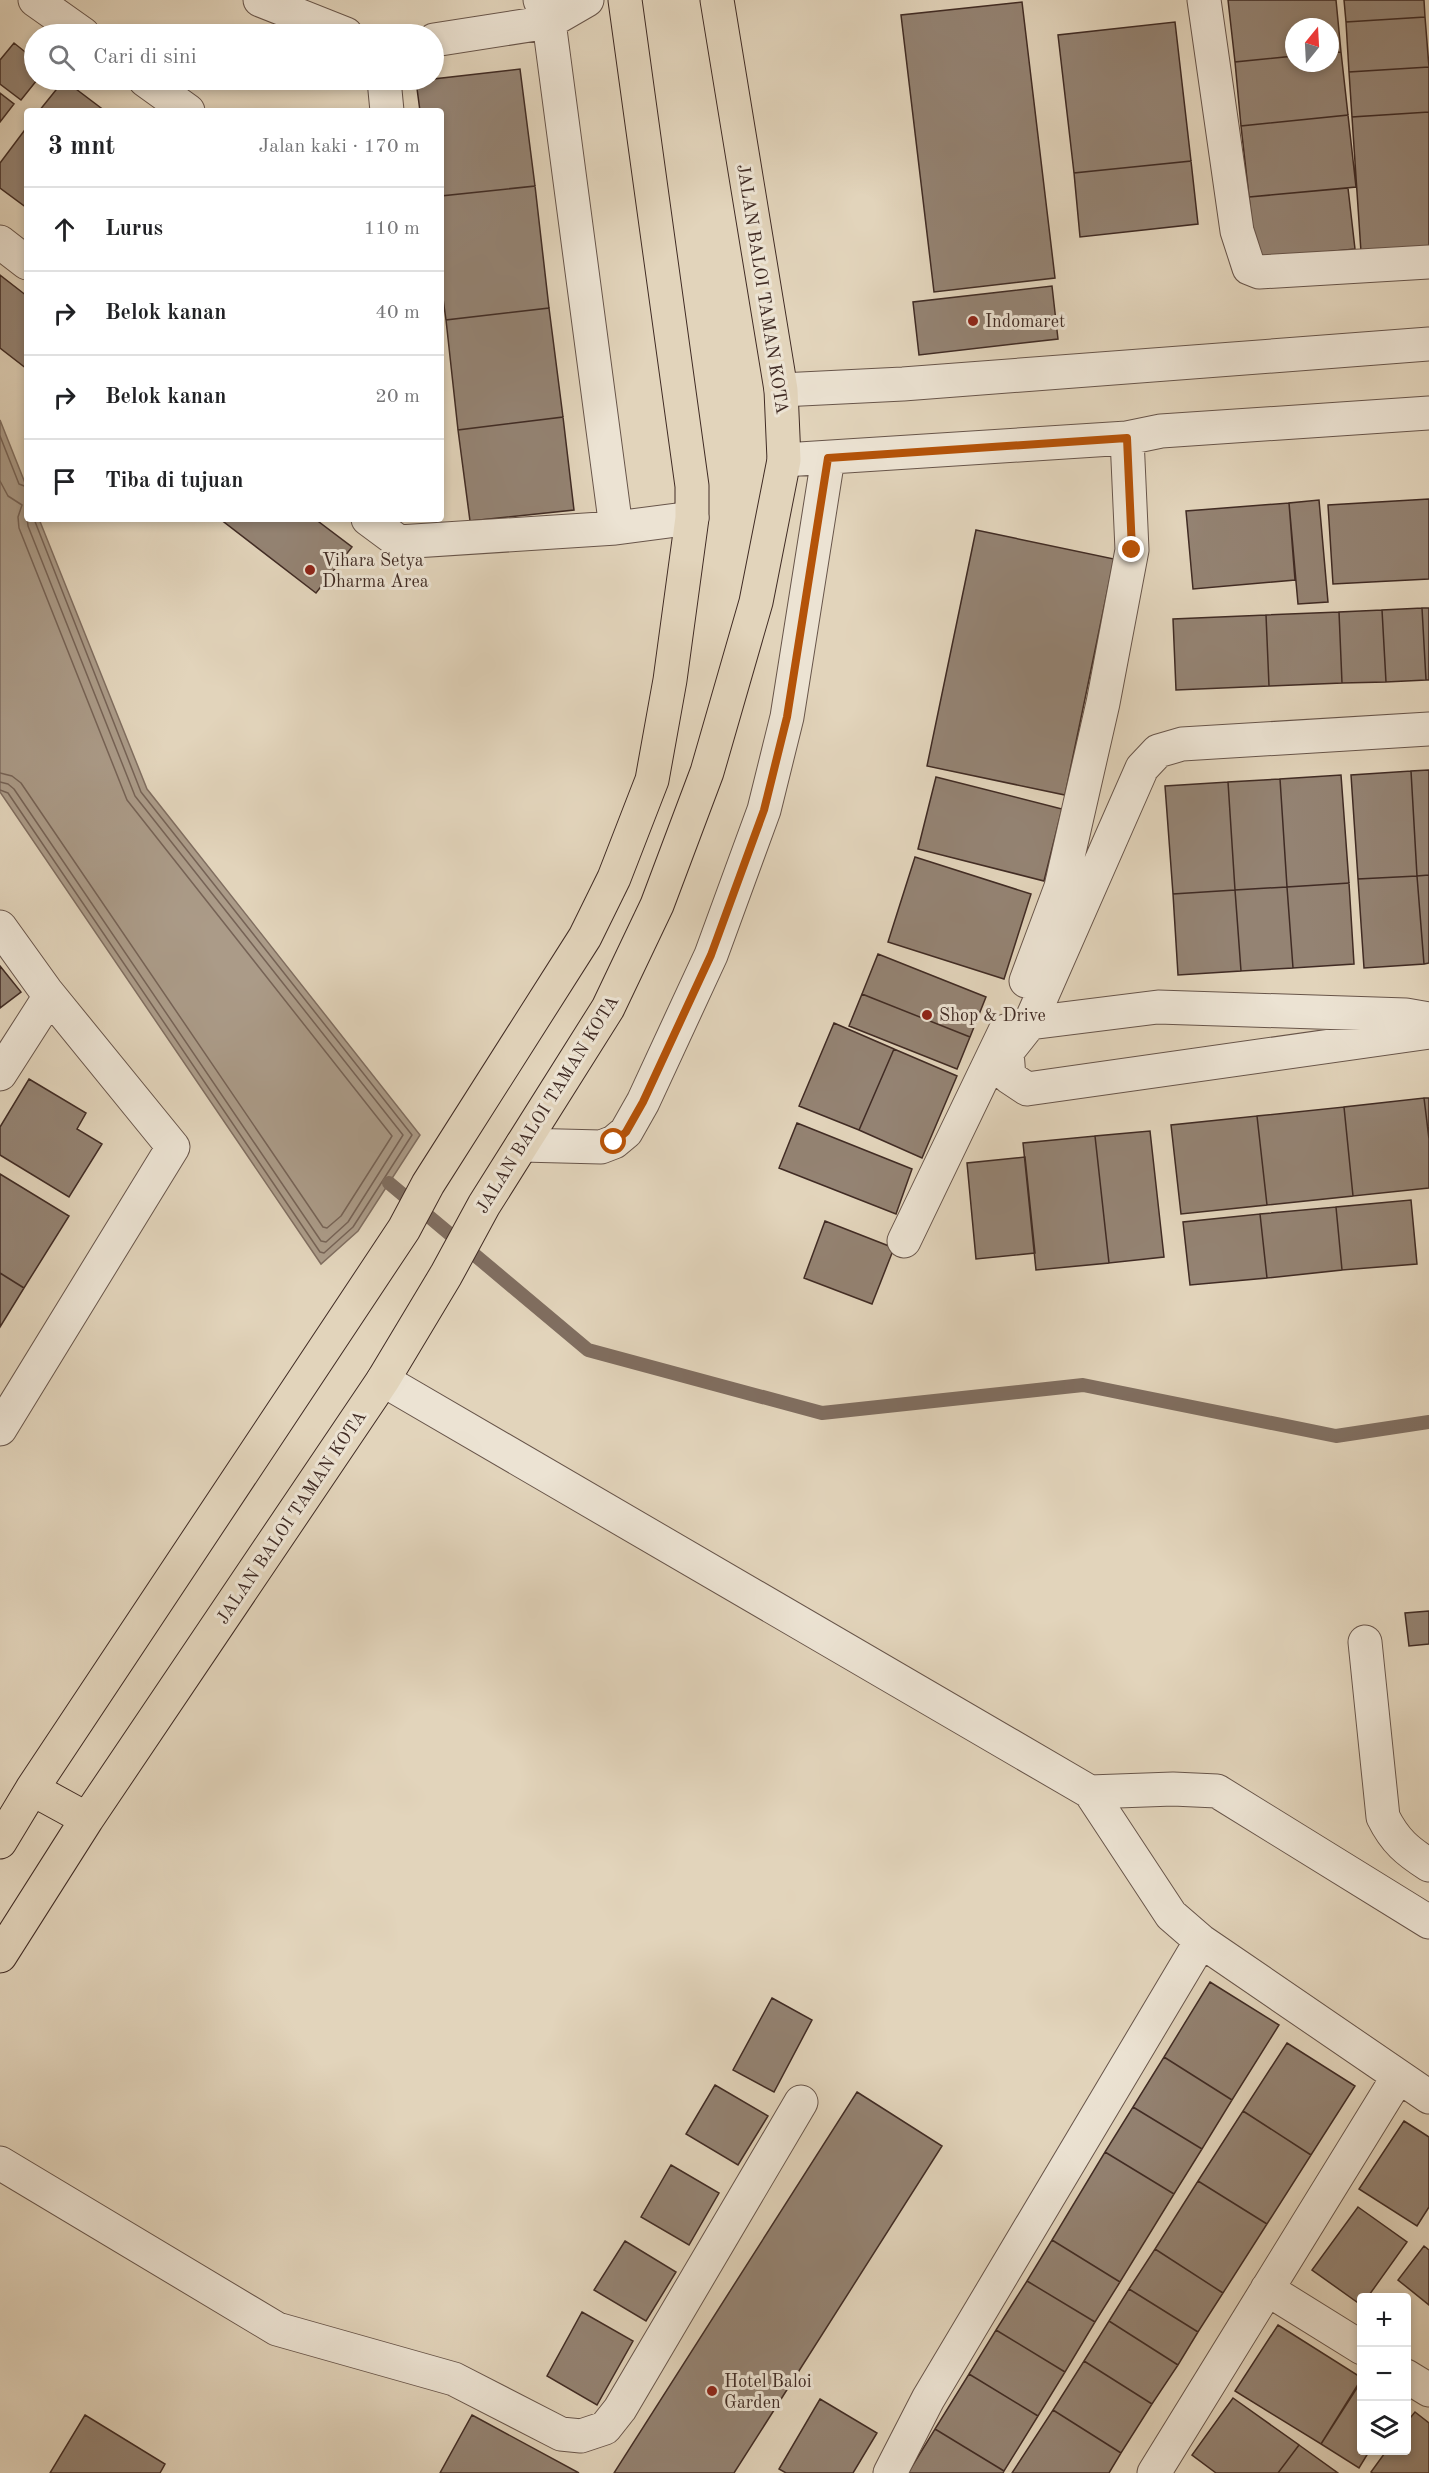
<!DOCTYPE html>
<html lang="id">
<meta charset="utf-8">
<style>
:root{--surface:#fff;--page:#f2f2f2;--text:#202124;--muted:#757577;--line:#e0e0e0}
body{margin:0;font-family:"Old Standard TT",serif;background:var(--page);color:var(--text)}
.controls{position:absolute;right:18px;bottom:18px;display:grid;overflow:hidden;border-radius:6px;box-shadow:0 3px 9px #0003}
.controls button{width:54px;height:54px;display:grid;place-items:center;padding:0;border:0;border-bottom:2px solid var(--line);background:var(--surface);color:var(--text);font:30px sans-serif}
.compass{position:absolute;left:1285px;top:18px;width:54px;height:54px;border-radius:50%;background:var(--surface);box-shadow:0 3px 9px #0003;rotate:18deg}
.stop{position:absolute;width:18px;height:18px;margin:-14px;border:4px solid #b45309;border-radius:50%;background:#fff}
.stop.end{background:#b45309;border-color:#fff;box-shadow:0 2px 6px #0008}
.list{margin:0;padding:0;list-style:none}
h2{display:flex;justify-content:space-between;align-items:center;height:78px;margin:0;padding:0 24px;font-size:26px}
h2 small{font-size:20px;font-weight:400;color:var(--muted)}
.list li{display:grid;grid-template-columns:39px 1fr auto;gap:18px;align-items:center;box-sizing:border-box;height:84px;padding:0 24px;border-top:2px solid var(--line)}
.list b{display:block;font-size:22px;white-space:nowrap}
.list em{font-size:20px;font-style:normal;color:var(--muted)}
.icon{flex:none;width:33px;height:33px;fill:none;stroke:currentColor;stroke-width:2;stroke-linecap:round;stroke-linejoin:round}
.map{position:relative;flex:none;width:1429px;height:2473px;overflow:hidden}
.search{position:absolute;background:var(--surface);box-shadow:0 3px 9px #0003;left:24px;top:24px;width:420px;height:66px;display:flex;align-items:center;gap:15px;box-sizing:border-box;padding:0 21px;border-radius:33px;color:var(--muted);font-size:22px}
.panel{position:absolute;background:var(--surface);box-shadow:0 3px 9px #0003;left:24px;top:108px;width:420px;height:414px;border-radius:6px}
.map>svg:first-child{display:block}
</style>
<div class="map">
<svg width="1429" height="2473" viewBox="0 0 1429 2473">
<rect width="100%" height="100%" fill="#e2d4bb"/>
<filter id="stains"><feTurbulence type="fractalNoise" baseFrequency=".00333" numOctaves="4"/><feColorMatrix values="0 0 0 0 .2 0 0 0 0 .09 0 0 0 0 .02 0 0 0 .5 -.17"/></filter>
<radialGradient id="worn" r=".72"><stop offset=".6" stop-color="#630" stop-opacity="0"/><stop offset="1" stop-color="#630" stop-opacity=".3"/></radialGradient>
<path fill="#ab9b88" stroke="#806e60" stroke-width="1.5" d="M 0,420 L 27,488 L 27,519 L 39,519 L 147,789 L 420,1135 L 358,1231 L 321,1264 L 0,792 Z"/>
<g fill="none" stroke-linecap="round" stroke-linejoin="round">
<path stroke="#766356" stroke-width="1.5" d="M 0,436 L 19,484 L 27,487
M 0,481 L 8,496 L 22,505 L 18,517 L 19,528 L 127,800 L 392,1136 L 341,1216 L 327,1228 L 323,1227 L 21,783 L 12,776 L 0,773
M 0,782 L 8,784 L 14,789 L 321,1241 L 326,1242 L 348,1222 L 403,1135 L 135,796 L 28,526 L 27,517
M 0,790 L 8,793 L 320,1252 L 324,1253 L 353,1227 L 412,1135 L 141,792 L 34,519"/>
<path stroke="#806e60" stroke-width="14" d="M 389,1183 L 588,1350 L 822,1413 L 1083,1385 L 1336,1436 L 1429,1422"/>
</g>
<path fill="#948373" stroke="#402b24" stroke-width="1.5" d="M 1228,0 L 1336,0 L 1341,52 L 1330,53 L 1330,27 L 1294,27 L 1294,56 L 1235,62 Z
M 1344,0 L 1424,0 L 1425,17 L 1346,22 Z
M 1022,2 L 1055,278 L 934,292 L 901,15 Z
M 1425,17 L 1429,67 L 1349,72 L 1346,22 Z
M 1175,22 L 1191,161 L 1074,173 L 1058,35 Z
M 14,43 L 34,59 L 34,80 L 37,80 L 21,100 L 0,84 L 0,60 Z
M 1341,52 L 1348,115 L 1241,126 L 1235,62 L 1294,56 L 1294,63 L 1330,63 L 1330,53 Z
M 1429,67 L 1429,112 L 1352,117 L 1349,72 Z
M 520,69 L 535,186 L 441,196 L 441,111 L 420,111 L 416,81 Z
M 64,80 L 105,111 L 39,111 Z
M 0,93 L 14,104 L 0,122 Z
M 1429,112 L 1429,249 L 1361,252 L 1352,117 Z
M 1348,115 L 1356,187 L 1249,197 L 1241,126 Z
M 27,127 L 27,208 L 0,188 L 0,163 Z
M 1191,161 L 1198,224 L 1080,237 L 1074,173 Z
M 535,186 L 549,308 L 446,320 L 441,284 L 441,196 Z
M 1348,188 L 1355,249 L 1256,259 L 1249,197 Z
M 0,275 L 27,296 L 27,369 L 0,348 Z
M 1052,286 L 1058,339 L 919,355 L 913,302 Z
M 549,308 L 563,417 L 458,430 L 446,320 Z
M 563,417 L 574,510 L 470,521 L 458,430 Z
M 1429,499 L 1429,579 L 1333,584 L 1328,505 Z
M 1319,500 L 1328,602 L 1298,604 L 1289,503 Z
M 1289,503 L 1295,580 L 1193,589 L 1186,511 Z
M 220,519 L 315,519 L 352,547 L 316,593 Z
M 976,530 L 1114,559 L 1065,795 L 927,766 Z
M 1422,608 L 1426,680 L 1386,682 L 1382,610 Z
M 1422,608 L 1429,608 L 1429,680 L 1426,680 Z
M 1382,610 L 1386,682 L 1342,683 L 1339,612 Z
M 1339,612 L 1342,683 L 1269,686 L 1266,615 Z
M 1266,615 L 1269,686 L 1176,690 L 1173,619 Z
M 1429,770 L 1429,875 L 1417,876 L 1411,771 Z
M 1411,771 L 1417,876 L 1358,879 L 1351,775 Z
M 1341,775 L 1349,883 L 1287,887 L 1280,779 Z
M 936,777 L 1062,809 L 1044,881 L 918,849 Z
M 1280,779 L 1287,887 L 1235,890 L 1228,782 Z
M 1228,782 L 1235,890 L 1173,894 L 1165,786 Z
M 915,857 L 1031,894 L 1004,979 L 888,942 Z
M 1429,875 L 1429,963 L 1424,964 L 1417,876 Z
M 1417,876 L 1424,964 L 1364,968 L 1358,879 Z
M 1349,883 L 1354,964 L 1293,968 L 1287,887 Z
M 1287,887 L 1293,968 L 1241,971 L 1235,890 Z
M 1235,890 L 1241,971 L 1178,975 L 1173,894 Z
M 878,954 L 986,997 L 970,1037 L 862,994 Z
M 0,966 L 21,992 L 0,1008 Z
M 862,994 L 970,1037 L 957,1069 L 849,1026 Z
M 834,1023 L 894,1049 L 859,1130 L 799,1106 Z
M 894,1049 L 957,1076 L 922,1158 L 859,1130 Z
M 29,1079 L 86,1113 L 77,1129 L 102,1144 L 69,1197 L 0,1155 L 0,1127 Z
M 1424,1098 L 1429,1139 L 1429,1188 L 1353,1196 L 1344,1107 Z
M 1424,1098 L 1429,1098 L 1429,1139 Z
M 1344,1107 L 1353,1196 L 1267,1205 L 1257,1116 Z
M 1257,1116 L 1267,1205 L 1181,1214 L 1171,1125 Z
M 797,1123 L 912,1169 L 896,1214 L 779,1168 Z
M 1150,1131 L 1164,1257 L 1109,1263 L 1095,1136 Z
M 1095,1136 L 1109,1263 L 1036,1270 L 1023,1143 Z
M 1025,1157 L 1035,1253 L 976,1259 L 967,1163 Z
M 0,1174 L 69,1216 L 24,1288 L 0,1273 Z
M 1411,1200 L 1417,1264 L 1342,1270 L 1336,1207 Z
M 1336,1207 L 1342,1270 L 1267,1278 L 1260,1214 Z
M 1260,1214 L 1267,1278 L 1190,1285 L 1183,1222 Z
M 825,1221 L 894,1248 L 872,1304 L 804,1278 Z
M 0,1273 L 24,1288 L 0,1327 Z
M 1429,1611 L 1429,1644 L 1409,1646 L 1405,1613 Z
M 1210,1982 L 1279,2025 L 1232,2100 L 1164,2057 Z
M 772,1998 L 812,2020 L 774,2092 L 733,2070 Z
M 1287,2043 L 1355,2086 L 1311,2155 L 1243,2111 Z
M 1164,2057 L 1232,2100 L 1202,2149 L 1133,2107 Z
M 715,2085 L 768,2116 L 738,2165 L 686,2134 Z
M 857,2092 L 942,2146 L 734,2473 L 614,2473 Z
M 1133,2107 L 1202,2149 L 1174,2194 L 1105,2152 Z
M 1243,2111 L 1311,2155 L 1267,2224 L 1198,2181 Z
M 1404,2121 L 1429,2137 L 1429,2207 L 1417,2226 L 1359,2189 Z
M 1105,2152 L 1174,2194 L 1120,2282 L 1052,2240 Z
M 671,2165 L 719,2193 L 689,2245 L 641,2217 Z
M 1198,2181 L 1267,2224 L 1223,2293 L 1155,2249 Z
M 1358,2207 L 1407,2242 L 1367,2298 L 1362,2298 L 1361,2305 L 1312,2270 Z
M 1052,2240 L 1120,2282 L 1095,2322 L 1027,2281 Z
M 625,2241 L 676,2272 L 646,2321 L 594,2290 Z
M 1424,2246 L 1429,2250 L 1429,2305 L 1398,2280 Z
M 1155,2249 L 1223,2293 L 1198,2332 L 1129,2289 Z
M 1027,2281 L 1095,2322 L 1065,2372 L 996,2330 Z
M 1129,2289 L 1198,2332 L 1178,2365 L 1109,2321 Z
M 582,2312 L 633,2341 L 597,2405 L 547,2376 Z
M 1109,2321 L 1178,2365 L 1152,2404 L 1084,2361 Z
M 1278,2325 L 1362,2378 L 1321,2444 L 1235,2391 Z
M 996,2330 L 1065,2372 L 1038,2416 L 969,2374 Z
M 1084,2361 L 1152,2404 L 1121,2453 L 1053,2410 Z
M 969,2374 L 1038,2416 L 1004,2471 L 935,2429 Z
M 1362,2380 L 1362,2450 L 1370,2450 L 1359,2468 L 1321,2444 Z
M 1233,2398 L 1299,2445 L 1278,2473 L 1216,2473 L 1192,2455 Z
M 820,2399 L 877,2433 L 853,2473 L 786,2473 L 779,2469 Z
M 1053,2410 L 1121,2453 L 1109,2473 L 1012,2473 Z
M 1415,2412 L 1429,2423 L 1429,2473 L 1373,2473 L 1371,2472 L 1387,2450 L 1406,2450 L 1406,2423 Z
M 85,2415 L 165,2464 L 160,2473 L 50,2473 Z
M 472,2415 L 579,2473 L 440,2473 Z
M 935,2429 L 1004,2471 L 1003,2473 L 908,2473 Z
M 1299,2445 L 1338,2473 L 1278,2473 Z"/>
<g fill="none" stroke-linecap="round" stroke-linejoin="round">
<g stroke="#68554a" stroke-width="35">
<path id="minor" d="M 35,0 L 83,34
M 260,0 L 346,34
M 540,0 L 549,22 L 616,528
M 1204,0 L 1237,231 L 1249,268 L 1259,272 L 1429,262
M 434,40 L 549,22 L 587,0
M 145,80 L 188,111
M 384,80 L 387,111
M 0,242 L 27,263
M 781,390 L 903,384 L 1429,344
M 784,460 L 1127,438 L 1161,431 L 1429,413
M 368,519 L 399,542 L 616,528 L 692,518
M 1429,729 L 1182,744 L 1158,751 L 1142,768 L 1030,1023 L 1007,1052 L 1009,1077 L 1027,1089 L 1429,1032
M 0,927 L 46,991 L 173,1147 L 0,1429
M 1026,981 L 1061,887 L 1103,703 L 1132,550 L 1127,438
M 1030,1023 L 1158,1007 L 1406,1015 L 1429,1019
M 0,1074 L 50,996
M 522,1145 L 601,1147 L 614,1142 L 626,1132 L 643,1102 L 711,955 L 764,810 L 787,717 L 828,458
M 904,1241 L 1005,1031
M 383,1380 L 1090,1792 L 1173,1789 L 1217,1791 L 1429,1922
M 1365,1642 L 1383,1817 C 1395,1841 1407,1851 1429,1865
M 1090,1792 L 1171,1915 L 1201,1941 L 1429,2097
M 0,2163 L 277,2329 L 454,2379 L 561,2434 L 581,2436 L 605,2428 L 620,2409 L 801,2102
M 1267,2289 L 1362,2348
M 1406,2376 L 1429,2390
M 890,2473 L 928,2399 L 1201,1941
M 1154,2473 L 1398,2077"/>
</g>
<g stroke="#402b24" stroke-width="35">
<path id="highway" d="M 32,1789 L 87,1819
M 0,1842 L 32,1789 L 404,1229 L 428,1184 L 585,937 L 614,878 L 652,780 L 670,680 L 692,518 L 692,486 L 625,0
M 0,1956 L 87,1819 L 383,1380 L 446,1275 L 484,1205 L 608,1008 L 657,905 L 707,772 L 756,602 L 784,460 L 781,390 L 717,0"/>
</g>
<use href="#minor" stroke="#ece3d3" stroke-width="33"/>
<use href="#highway" stroke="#e2d4bb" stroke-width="33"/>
</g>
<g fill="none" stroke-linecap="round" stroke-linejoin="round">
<path stroke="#b45309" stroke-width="8" d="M 614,1142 L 626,1132 L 643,1102 L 711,955 L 764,810 L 787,717 L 828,458 L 1127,438 L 1132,550"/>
</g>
<g fill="#8f2418" stroke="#ece3d3" stroke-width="2">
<circle cx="973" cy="321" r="6"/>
<circle cx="310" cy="570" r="6"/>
<circle cx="927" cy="1015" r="6"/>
<circle cx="712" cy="2391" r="6"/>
</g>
<g text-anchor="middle" stroke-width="6" stroke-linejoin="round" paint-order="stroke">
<g font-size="18" fill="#402b24" stroke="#ece3d3">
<text transform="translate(763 289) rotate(81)" y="6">JALAN BALOI TAMAN KOTA</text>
<text transform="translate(547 1104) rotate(-58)" y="6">JALAN BALOI TAMAN KOTA</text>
<text transform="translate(291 1517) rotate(-56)" y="6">JALAN BALOI TAMAN KOTA</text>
</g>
<g font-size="18" fill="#402b24" stroke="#ece3d3" text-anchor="start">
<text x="985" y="327">Indomaret</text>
<text x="322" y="566">Vihara Setya<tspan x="322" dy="21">Dharma Area</tspan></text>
<text x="939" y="1021">Shop &amp; Drive</text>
<text x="724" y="2387">Hotel Baloi<tspan x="724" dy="21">Garden</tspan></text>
</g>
</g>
<rect width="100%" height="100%" filter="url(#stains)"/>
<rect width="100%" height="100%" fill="url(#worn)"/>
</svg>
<div class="controls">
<button>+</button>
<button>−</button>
<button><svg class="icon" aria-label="layers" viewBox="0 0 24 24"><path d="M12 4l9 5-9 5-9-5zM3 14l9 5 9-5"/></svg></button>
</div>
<svg class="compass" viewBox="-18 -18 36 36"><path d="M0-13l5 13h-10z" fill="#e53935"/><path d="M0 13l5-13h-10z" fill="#757577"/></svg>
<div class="stop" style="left:614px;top:1142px"></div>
<div class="stop end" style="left:1132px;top:550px"></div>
<div class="search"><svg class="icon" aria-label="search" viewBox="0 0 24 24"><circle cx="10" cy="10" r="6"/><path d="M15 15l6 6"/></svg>Cari di sini</div>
<section class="panel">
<h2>3 mnt<small>Jalan kaki · 170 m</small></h2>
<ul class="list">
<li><svg class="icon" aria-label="ahead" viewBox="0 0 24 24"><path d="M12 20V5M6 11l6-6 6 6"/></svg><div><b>Lurus</b></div><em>110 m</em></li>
<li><svg class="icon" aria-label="right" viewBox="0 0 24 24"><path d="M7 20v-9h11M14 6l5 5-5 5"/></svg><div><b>Belok kanan</b></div><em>40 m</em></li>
<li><svg class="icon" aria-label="right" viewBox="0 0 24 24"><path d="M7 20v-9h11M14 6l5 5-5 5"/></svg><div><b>Belok kanan</b></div><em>20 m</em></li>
<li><svg class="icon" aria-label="arrive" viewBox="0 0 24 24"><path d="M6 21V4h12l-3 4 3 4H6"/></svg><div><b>Tiba di tujuan</b></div></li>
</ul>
</section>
</div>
